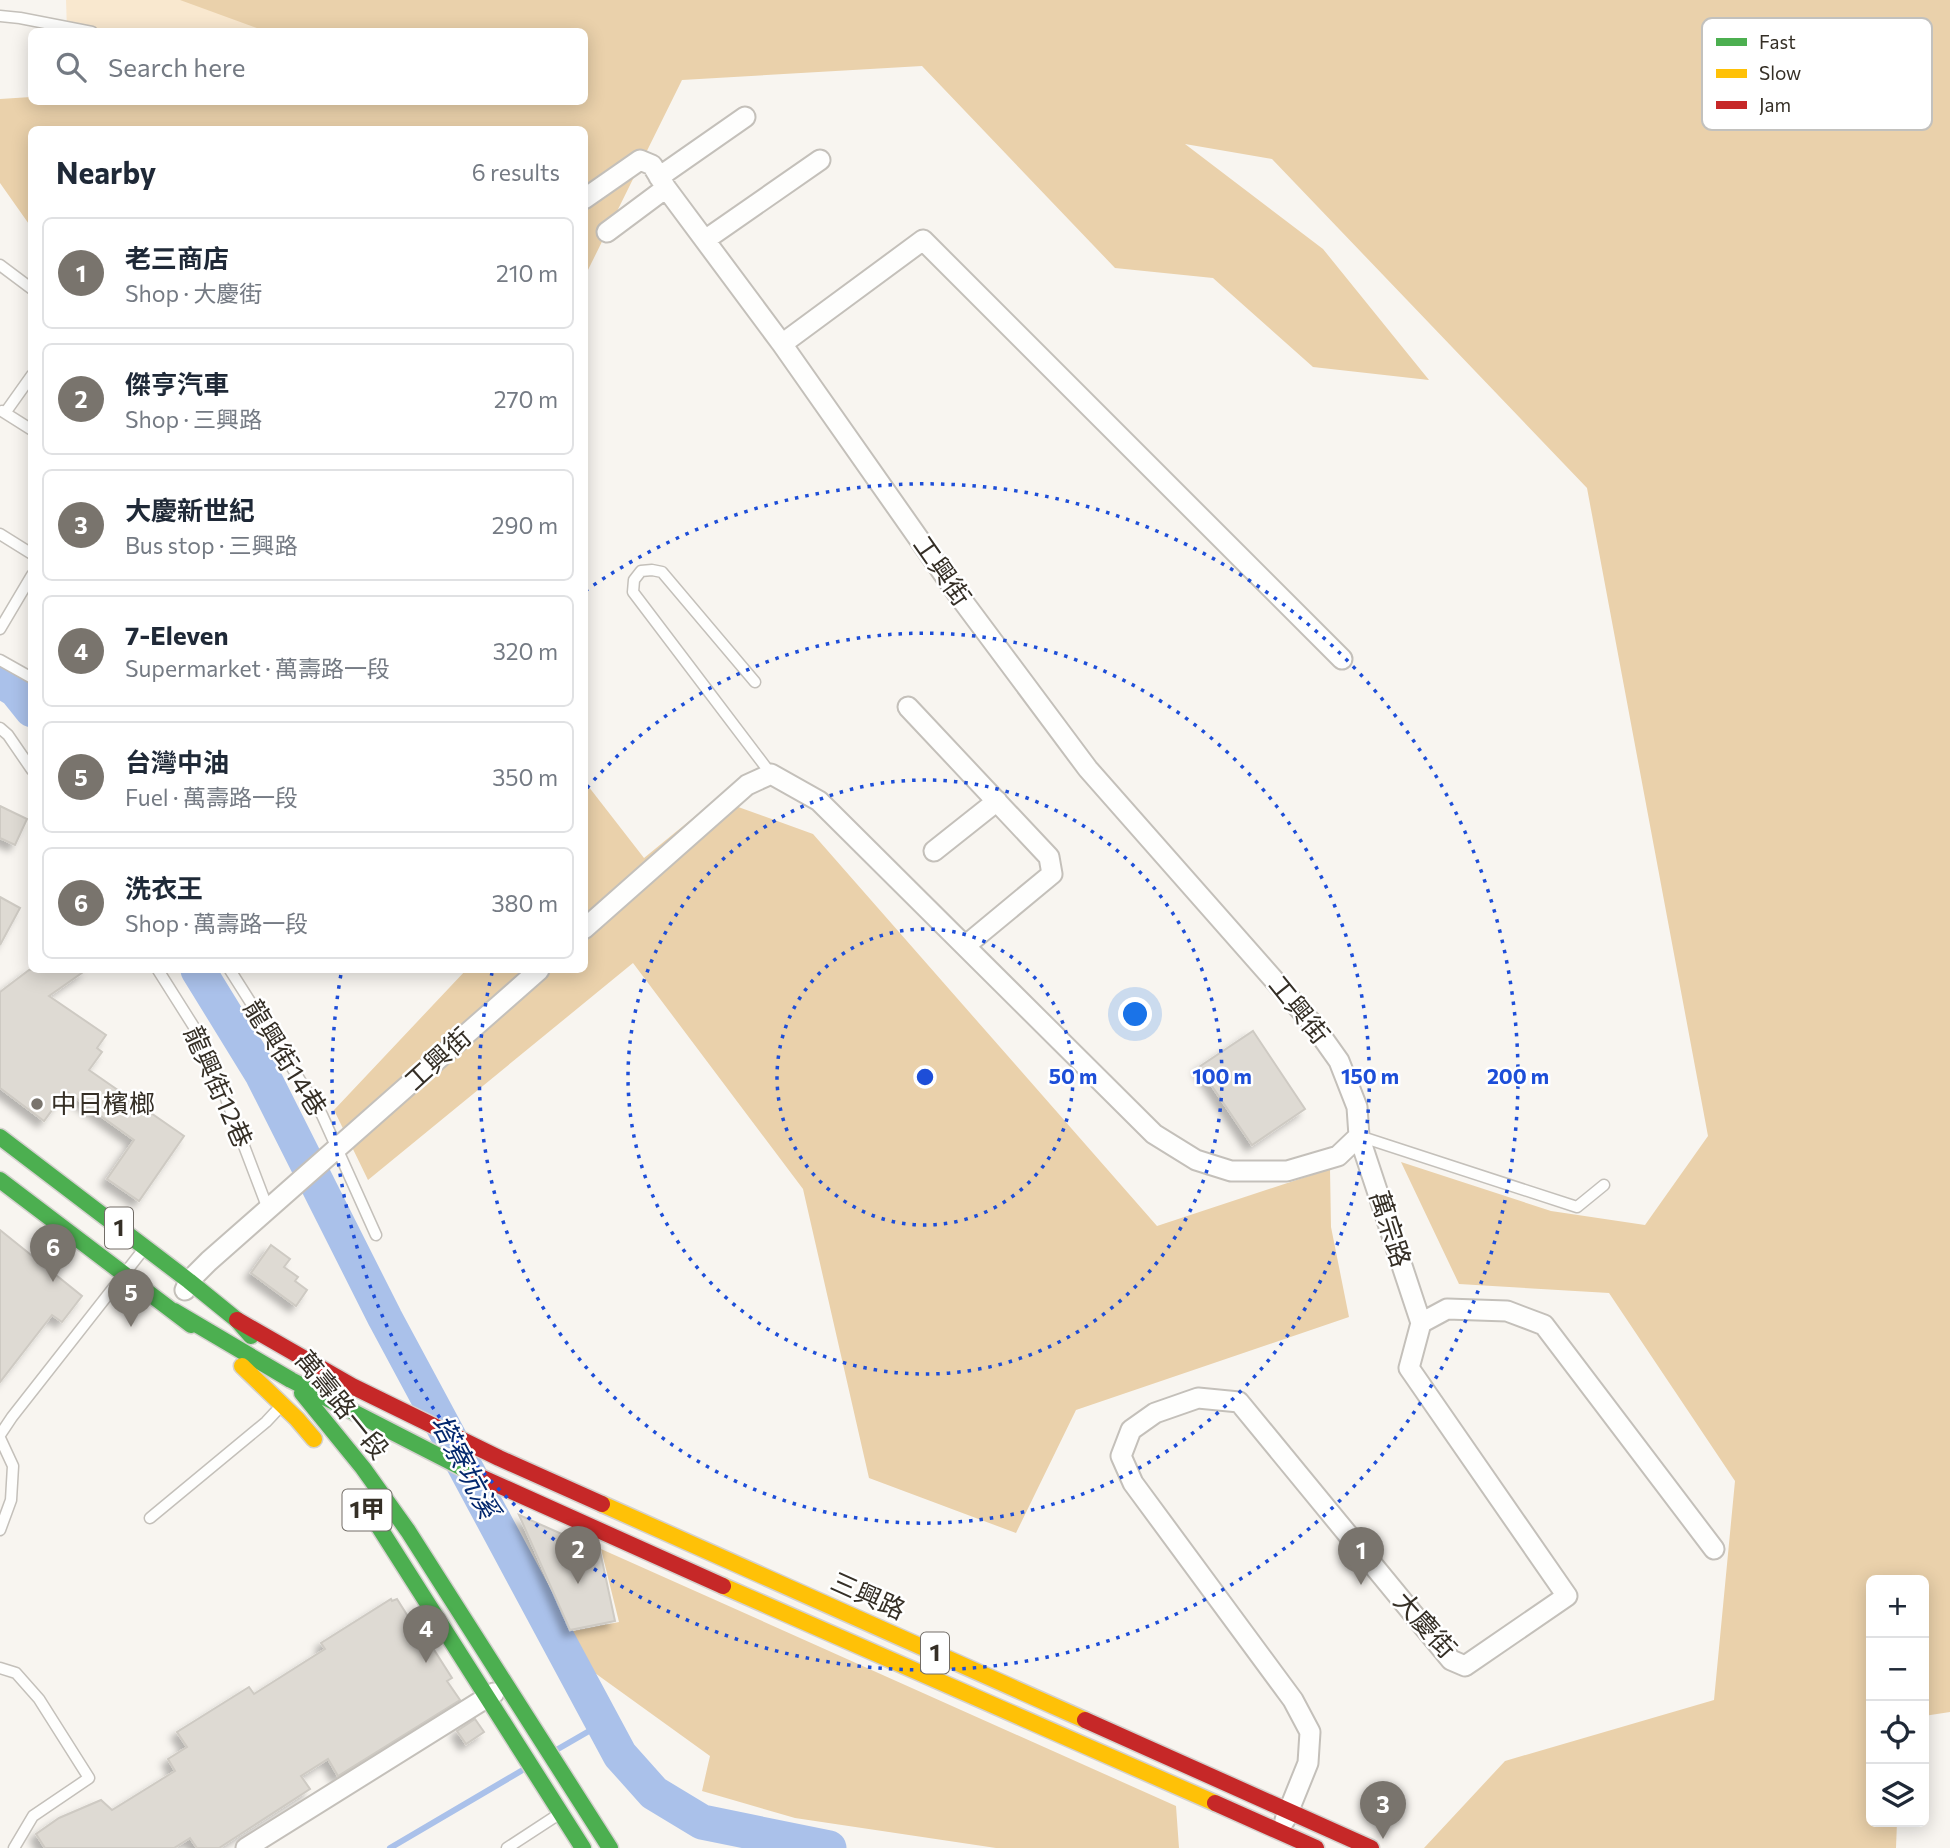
<!DOCTYPE html>
<meta charset="utf-8">
<style>
:root{--surface:#fff;--page:#f6f6f7;--text:#1f2937;--muted:#747a83;--line:#e0e1e3;--accent:#79746d}
body{margin:0;font-family:Commissioner,"Noto Sans TC",sans-serif;background:var(--page);color:var(--text)}
.controls{position:absolute;right:21px;bottom:21px;display:grid;overflow:hidden;border-radius:10px;box-shadow:0 4px 18px #0003}
.controls button{width:63px;height:63px;display:grid;place-items:center;padding:0;border:0;border-bottom:2px solid var(--line);background:var(--surface);color:var(--text);font:35px sans-serif}
.you{position:absolute;left:1136px;top:1015px;width:24px;height:24px;margin:-18px;border:5px solid #fff;border-radius:50%;background:#1a73e8;box-shadow:0 0 0 10px #1a73e833}
.badge{display:grid;place-items:center;width:46px;height:46px;border-radius:50%;background:var(--accent);color:#fff;font-size:23px;font-weight:700}
.pin{position:absolute;translate:-50% -58px;filter:drop-shadow(0 2px 4px #0008)}
.pin::after{content:'';position:absolute;top:37px;width:24px;height:21px;background:inherit;clip-path:polygon(0 0,100% 0,50% 100%)}
.list{margin:0;padding:0;list-style:none}
h2{display:flex;justify-content:space-between;align-items:center;height:91px;margin:0;padding:0 28px;font-size:30px}
h2 small{font-size:23px;font-weight:400;color:var(--muted)}
.list li{display:grid;grid-template-columns:46px 1fr auto;gap:21px;align-items:center;box-sizing:border-box;height:112px;margin:0 14px 14px;padding:0 14px;border:2px solid var(--line);border-radius:10px}
.list b{display:block;font-size:26px;white-space:nowrap}
.list p{margin:0;font-size:23px;white-space:nowrap;color:var(--muted)}
.list em{font-size:23px;font-style:normal;color:var(--muted)}
.icon{flex:none;width:38px;height:38px;fill:none;stroke:currentColor;stroke-width:2;stroke-linecap:round;stroke-linejoin:round}
.map{position:relative;flex:none;width:1950px;height:1848px;overflow:hidden}
.search{position:absolute;background:var(--surface);box-shadow:0 4px 18px #0003;left:28px;top:28px;width:560px;height:77px;display:flex;align-items:center;gap:18px;box-sizing:border-box;padding:0 24px;border-radius:10px;color:var(--muted);font-size:26px}
.panel{position:absolute;background:var(--surface);box-shadow:0 4px 18px #0003;left:28px;top:126px;width:560px;height:847px;border-radius:10px}
.map>svg:first-child{display:block}
</style>
<div class="map">
<svg width="1950" height="1848" viewBox="0 0 1950 1848">
<defs>
<filter id="shadow"><feDropShadow dx="-6" dy="6" stdDeviation="3.5" flood-color="#0004"/></filter>
</defs>
<rect width="100%" height="100%" fill="#f8f5f0"/>
<path fill="#f9e8cf" d="M 66,0 L 369,0 L 416,31 L 67,31 Z"/>
<path fill="#ead1ab" d="M 180,0 L 1950,0 L 1950,1712 L 1924,1716 L 1924,1580 L 1871,1580 L 1871,1822 L 1897,1822 L 1896,1848 L 1424,1848 L 1505,1761 L 1714,1700 L 1735,1481 L 1609,1293 L 1459,1284 L 1401,1162 L 1551,1211 L 1645,1225 L 1708,1136 L 1587,488 L 1272,159 L 1185,144 L 1323,249 L 1429,380 L 1313,367 L 1213,278 L 1115,268 L 922,66 L 682,80 L 585,276 L 584,130 L 32,130 L 31,227 L 0,183 L 0,99 L 31,97 L 32,102 L 584,102 L 584,32 L 265,31 Z
M 585,782 L 644,858 L 716,799 L 813,834 L 1157,1226 L 1330,1169 L 1331,1227 L 1349,1317 L 1076,1410 L 1016,1533 L 869,1478 L 803,1189 L 633,963 L 368,1180 L 334,1110 L 466,970 L 584,970 Z
M 601,1549 L 1176,1806 L 1179,1848 L 996,1848 L 795,1818 L 702,1791 L 710,1756 L 588,1668 L 569,1632 L 619,1622 Z"/>
<g fill="none" stroke-linecap="round" stroke-linejoin="round">
<path stroke="#aac1ea" stroke-width="6" d="M 558,1749 L 603,1723
M 390,1848 L 521,1771"/>
<path stroke="#aac1ea" stroke-width="35" d="M 0,680 L 16,690 L 32,710
M 198,970 L 262,1074 L 385,1318 L 620,1755 L 654,1793 L 702,1822 L 829,1848"/>
</g>
<path fill="#dedad3" stroke="#cecac3" stroke-width="2" filter="url(#shadow)" d="M 0,806 L 27,819 L 15,845 L 0,838 Z
M 0,897 L 20,908 L 0,945 Z
M 29,970 L 86,970 L 49,996 L 106,1035 L 97,1048 L 102,1052 L 89,1070 L 184,1136 L 139,1201 L 107,1179 L 134,1140 L 66,1091 L 44,1121 L 0,1088 L 0,992 Z
M 1253,1031 L 1305,1109 L 1252,1145 L 1199,1067 Z
M 0,1230 L 82,1296 L 62,1322 L 52,1315 L 0,1382 Z
M 271,1245 L 290,1259 L 284,1267 L 298,1277 L 295,1281 L 307,1290 L 296,1306 L 251,1273 Z
M 519,1515 L 600,1551 L 615,1621 L 570,1630 Z
M 391,1599 L 392,1601 L 397,1599 L 409,1618 L 413,1617 L 452,1678 L 447,1681 L 460,1700 L 338,1776 L 328,1759 L 301,1776 L 310,1789 L 219,1848 L 197,1848 L 190,1838 L 174,1848 L 45,1848 L 36,1834 L 59,1818 L 101,1800 L 112,1810 L 175,1771 L 168,1759 L 187,1747 L 177,1732 L 249,1687 L 254,1694 L 325,1649 L 321,1643 Z
M 475,1719 L 484,1732 L 466,1744 L 457,1731 Z"/>
<g fill="none" stroke-linecap="round" stroke-linejoin="round">
<g stroke="#c4c0ba" stroke-width="13">
<path id="lane" d="M 0,16 L 20,18 L 92,32
M 0,265 L 32,289
M 2,411 L 32,430
M 5,413 L 32,375
M 0,534 L 32,554
M 0,629 L 32,575
M 0,660 L 32,678
M 755,682 L 662,572 L 652,570 L 641,571 L 634,580 L 633,592 L 771,774
M 0,728 L 8,735 L 32,770
M 158,970 L 206,1046 L 268,1209
M 230,970 L 322,1115 L 376,1235
M 1359,1136 L 1577,1207 L 1604,1185
M 0,1435 L 12,1417 L 143,1250
M 0,1438 L 13,1466 L 11,1500 L 0,1530
M 150,1518 L 266,1422 L 280,1407
M 0,1668 L 16,1673 L 39,1699 L 89,1778 L 33,1816 L 14,1848
M 507,1848 L 556,1816"/>
</g>
<g stroke="#c4c0ba" stroke-width="23">
<path id="street" d="M 659,177 L 745,117
M 584,199 L 640,160 L 652,165 L 666,188 L 782,344
M 607,232 L 666,188
M 705,240 L 820,160
M 908,707 L 1049,857 L 1052,874 L 965,946
M 934,851 L 997,801
M 584,929 L 747,785 L 771,774 L 819,801 L 1154,1134 L 1196,1160 L 1231,1171 L 1287,1171 L 1338,1156 L 1359,1136 L 1357,1107 L 1339,1061 L 1312,1023 L 1088,769 L 959,596 L 782,344 L 923,240 L 1342,659
M 1359,1136 L 1421,1323
M 185,1290 L 189,1281 L 209,1261 L 539,970
M 1285,1820 L 1308,1763 L 1310,1732 L 1293,1700 L 1133,1483 L 1121,1456 L 1131,1430 L 1155,1413 L 1198,1398 L 1239,1402 L 1451,1660 L 1465,1666 L 1567,1596 L 1409,1368 L 1421,1323 L 1447,1309 L 1507,1311 L 1544,1325 L 1714,1549
M 246,1848 L 494,1693"/>
</g>
<g stroke="#d4d1ce" stroke-width="19">
<path id="fast" d="M 0,1137 L 189,1281 L 237,1320 L 251,1336
M 0,1180 L 191,1325
M 174,1311 L 291,1380 L 476,1475
M 302,1393 L 363,1468 L 408,1531 L 610,1848
M 365,1505 L 583,1848"/>
</g>
<g stroke="#d4d1ce" stroke-width="19">
<path id="slow" d="M 242,1366 L 297,1419 L 314,1439
M 602,1504 L 1085,1720
M 723,1586 L 1215,1803"/>
</g>
<g stroke="#d4d1ce" stroke-width="19">
<path id="jam" d="M 237,1320 L 352,1386 L 499,1458 L 602,1504
M 476,1475 L 723,1586
M 1085,1720 L 1371,1848
M 1215,1803 L 1316,1848"/>
</g>
<use href="#lane" stroke="#fefefd" stroke-width="10"/>
<use href="#street" stroke="#fefefd" stroke-width="19"/>
<use href="#fast" stroke="#4caf50" stroke-width="16"/>
<use href="#slow" stroke="#ffc107" stroke-width="16"/>
<use href="#jam" stroke="#c62828" stroke-width="16"/>
</g>
<g fill="none" stroke="#1d4ed8" stroke-width="3.5" stroke-dasharray="3.5 7">
<circle cx="925" cy="1077" r="148"/>
<circle cx="925" cy="1077" r="297"/>
<path d="M587 788A445 445 0 1 1 492 973"/>
<path d="M585 591A593 593 0 1 1 341 974"/>
</g>
<circle fill="#79746d" stroke="#fff" stroke-width="2.5" cx="37" cy="1104" r="7"/>
<g text-anchor="middle" stroke-width="5" stroke-linejoin="round" paint-order="stroke">
<g fill="#fff" stroke="#726d67" stroke-width="2">
<rect x="105" y="1207.5" width="28" height="41" rx="5"/>
<rect x="342.5" y="1489.5" width="49" height="41" rx="5"/>
<rect x="921" y="1632.5" width="28" height="41" rx="5"/>
</g>
<g font-size="24" font-weight="bold" fill="#352f26">
<text x="119" y="1236">1</text>
<text x="367" y="1518">1甲</text>
<text x="935" y="1661">1</text>
</g>
<g font-size="26" fill="#352f26" stroke="#fff">
<text transform="translate(942 571) rotate(55)" y="9">工興街</text>
<text transform="translate(1299 1010) rotate(51)" y="9">工興街</text>
<text transform="translate(285 1058) rotate(58)" y="9">龍興街14巷</text>
<text transform="translate(438 1059) rotate(-42)" y="9">工興街</text>
<text transform="translate(218 1087) rotate(66)" y="9">龍興街12巷</text>
<text transform="translate(1390 1229) rotate(72)" y="9">萬宗路</text>
<text transform="translate(342 1405) rotate(51)" y="9">萬壽路一段</text>
<text transform="translate(868 1596) rotate(24)" y="9">三興路</text>
<text transform="translate(1425 1625) rotate(48)" y="9">大慶街</text>
</g>
<g font-size="26" fill="#352f26" stroke="#fff" text-anchor="start">
<text x="51" y="1113">中日檳榔</text>
</g>
<g font-size="28" font-style="italic" fill="#05296e" stroke="#fff">
<text transform="translate(465 1466) rotate(62)" y="10">塔寮坑溪</text>
</g>
</g>
<rect x="1702" y="18" width="230" height="112" rx="10" fill="#fff" stroke="#c2c1be" stroke-width="2"/>
<rect x="1716" y="38" width="31" height="8" fill="#4caf50"/>
<rect x="1716" y="69" width="31" height="9" fill="#ffc107"/>
<rect x="1716" y="101" width="31" height="8" fill="#c62828"/>
<g font-size="19" fill="#352f26">
<text x="1759" y="49">Fast</text>
<text x="1759" y="80">Slow</text>
<text x="1759" y="112">Jam</text>
</g>
<circle cx="925" cy="1077" r="10" fill="#1d4ed8" stroke="#fff" stroke-width="3.5"/>
<g font-size="21" text-anchor="middle" font-weight="bold" fill="#1d4ed8" stroke="#fff" stroke-width="5" stroke-linejoin="round" paint-order="stroke">
<text x="1073" y="1084">50 m</text>
<text x="1222" y="1084">100 m</text>
<text x="1370" y="1084">150 m</text>
<text x="1518" y="1084">200 m</text>
</g>
</svg>
<div class="controls">
<button>+</button>
<button>−</button>
<button><svg class="icon" aria-label="locate" viewBox="0 0 24 24"><circle cx="12" cy="12" r="6"/><path d="M12 2v4M12 18v4M2 12h4M18 12h4"/></svg></button>
<button><svg class="icon" aria-label="layers" viewBox="0 0 24 24"><path d="M12 4l9 5-9 5-9-5zM3 14l9 5 9-5"/></svg></button>
</div>
<div class="you"></div>
<div class="pin badge" style="left:1361px;top:1585px">1</div>
<div class="pin badge" style="left:578px;top:1584px">2</div>
<div class="pin badge" style="left:1383px;top:1839px">3</div>
<div class="pin badge" style="left:426px;top:1663px">4</div>
<div class="pin badge" style="left:131px;top:1327px">5</div>
<div class="pin badge" style="left:53px;top:1282px">6</div>
<div class="search"><svg class="icon" aria-label="search" viewBox="0 0 24 24"><circle cx="10" cy="10" r="6"/><path d="M15 15l6 6"/></svg>Search here</div>
<section class="panel">
<h2>Nearby<small>6 results</small></h2>
<ul class="list">
<li><span class="badge">1</span><div><b>老三商店</b><p>Shop · 大慶街</p></div><em>210 m</em></li>
<li><span class="badge">2</span><div><b>傑亨汽車</b><p>Shop · 三興路</p></div><em>270 m</em></li>
<li><span class="badge">3</span><div><b>大慶新世紀</b><p>Bus stop · 三興路</p></div><em>290 m</em></li>
<li><span class="badge">4</span><div><b>7-Eleven</b><p>Supermarket · 萬壽路一段</p></div><em>320 m</em></li>
<li><span class="badge">5</span><div><b>台灣中油</b><p>Fuel · 萬壽路一段</p></div><em>350 m</em></li>
<li><span class="badge">6</span><div><b>洗衣王</b><p>Shop · 萬壽路一段</p></div><em>380 m</em></li>
</ul>
</section>
</div>
